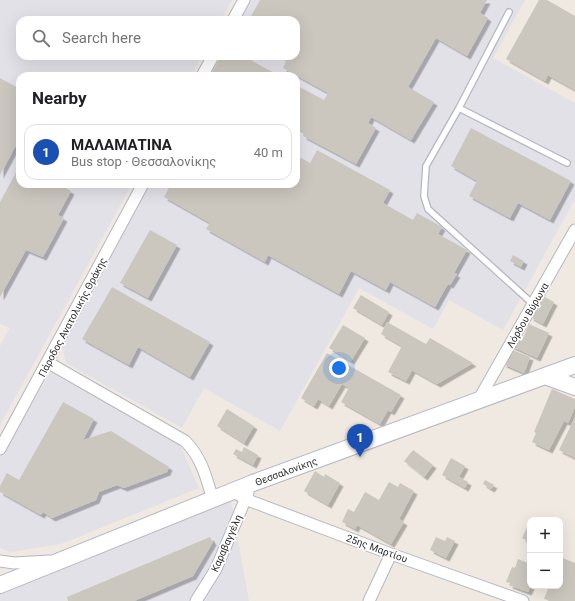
<!DOCTYPE html>
<meta charset="utf-8">
<style>
:root{--surface:#fff;--page:#f6f6f6;--text:#202124;--muted:#757577;--line:#e0e0e0;--accent:#0f766e}
body{margin:0;font-family:Roboto,sans-serif;background:var(--page);color:var(--text)}
.controls{position:absolute;right:12px;bottom:12px;display:grid;overflow:hidden;border-radius:8px;box-shadow:0 4px 16px #0002}
.controls button{width:36px;height:36px;display:grid;place-items:center;padding:0;border:0;border-bottom:1px solid var(--line);background:var(--surface);color:var(--text);font:20px sans-serif}
.you{position:absolute;left:339px;top:368px;width:14px;height:14px;margin:-10px;border:3px solid #fff;border-radius:50%;background:#1a73e8;box-shadow:0 0 0 6px #1a73e833}
.badge{display:grid;place-items:center;width:26px;height:26px;border-radius:50%;background:var(--accent);color:#fff;font-size:13px;font-weight:700}
.pin{position:absolute;translate:-50% -33px;filter:drop-shadow(0 1px 2px #0008)}
.pin::after{content:'';position:absolute;top:21px;width:14px;height:12px;background:inherit;clip-path:polygon(0 0,100% 0,50% 100%)}
.list{margin:0;padding:0;list-style:none}
h2{display:flex;justify-content:space-between;align-items:center;height:52px;margin:0;padding:0 16px;font-size:17px}
h2 small{font-size:13px;font-weight:400;color:var(--muted)}
.list li{display:grid;grid-template-columns:26px 1fr auto;gap:12px;align-items:center;box-sizing:border-box;height:56px;margin:0 8px 8px;padding:0 8px;border:1px solid var(--line);border-radius:12px}
.list b{display:block;font-size:15px;white-space:nowrap}
.list p{margin:0;font-size:13px;white-space:nowrap;color:var(--muted)}
.list em{font-size:13px;font-style:normal;color:var(--muted)}
.icon{flex:none;width:22px;height:22px;fill:none;stroke:currentColor;stroke-width:2;stroke-linecap:round;stroke-linejoin:round}
.map{position:relative;flex:none;width:575px;height:601px;overflow:hidden}
.search{position:absolute;background:var(--surface);box-shadow:0 4px 16px #0002;left:16px;top:16px;width:284px;height:44px;display:flex;align-items:center;gap:10px;box-sizing:border-box;padding:0 14px;border-radius:12px;color:var(--muted);font-size:15px}
.panel{position:absolute;background:var(--surface);box-shadow:0 4px 16px #0002;left:16px;top:72px;width:284px;height:116px;border-radius:12px}
.map>svg:first-child{display:block}
</style>
<div class="map">
<svg width="575" height="601" viewBox="0 0 575 601">
<defs>
<filter id="shadow"><feDropShadow dx="3.5" dy="3.5" stdDeviation="0" flood-color="#0004"/></filter>
</defs>
<rect width="100%" height="100%" fill="#efe9e1"/>
<path fill="#e3e1e8" d="M 0,0 L 232,0 L 221,20 L 20,20 L 20,56 L 202,56 L 191,76 L 20,76 L 20,184 L 132,184 L 0,425 L 0,346 L 10,328 L 0,324 Z
M 250,0 L 525,0 L 493,58 L 575,103 L 575,199 L 503,330 L 449,300 L 433,329 L 359,288 L 280,431 L 204,388 L 182,428 L 66,363 L 61,343 L 149,184 L 296,184 L 296,76 L 208,76 L 220,56 L 296,56 L 296,20 L 239,20 Z
M 50,372 L 180,445 L 199,488 L 61,544 L 10,552 L 0,548 L 0,456 L 3,454 Z
M 231,501 L 249,601 L 0,601 L 0,594 Z"/>
<path fill="#cbc7bf" filter="url(#shadow)" d="M 260,0 L 487,0 L 480,13 L 488,18 L 467,56 L 436,38 L 408,87 L 434,102 L 411,140 L 371,117 L 368,123 L 376,128 L 356,164 L 303,136 L 304,132 L 296,127 L 296,85 L 324,100 L 328,93 L 283,68 L 287,59 L 281,56 L 296,56 L 296,20 L 249,20 Z
M 539,0 L 547,0 L 575,16 L 575,90 L 548,75 L 545,81 L 506,59 Z
M 221,56 L 243,56 L 280,76 L 210,76 Z
M 0,78 L 20,89 L 20,138 L 0,175 Z
M 471,128 L 571,181 L 550,220 L 518,203 L 510,218 L 469,196 L 477,181 L 451,166 Z
M 317,150 L 390,190 L 383,203 L 413,220 L 417,213 L 442,227 L 438,234 L 467,250 L 454,273 L 457,274 L 450,285 L 448,284 L 435,307 L 390,282 L 386,290 L 351,271 L 339,294 L 268,255 L 265,262 L 206,229 L 210,223 L 164,197 L 171,184 L 296,184 L 296,155 L 310,163 Z
M 20,165 L 20,184 L 58,184 L 71,191 L 58,215 L 64,218 L 43,257 L 26,250 L 0,297 L 0,202 Z
M 150,230 L 177,245 L 148,298 L 120,283 Z
M 513,255 L 524,261 L 521,267 L 510,261 Z
M 112,287 L 210,342 L 190,377 L 138,347 L 129,365 L 82,339 Z
M 361,295 L 389,312 L 382,325 L 353,308 Z
M 541,295 L 554,302 L 543,324 L 530,317 Z
M 387,322 L 426,344 L 430,338 L 473,363 L 437,384 L 412,370 L 406,381 L 388,372 L 402,346 L 381,334 Z
M 529,324 L 549,333 L 537,358 L 511,346 L 515,338 L 522,341 Z
M 343,325 L 365,338 L 351,361 L 329,348 Z
M 510,349 L 530,357 L 524,373 L 503,364 Z
M 327,353 L 401,395 L 391,412 L 388,410 L 380,424 L 341,402 L 349,388 L 342,384 L 329,406 L 318,399 L 314,406 L 301,398 Z
M 552,389 L 575,399 L 575,407 L 568,423 L 564,421 L 549,450 L 532,442 L 536,433 L 534,432 Z
M 63,402 L 94,419 L 83,440 L 111,431 L 169,467 L 167,472 L 124,488 L 117,485 L 99,492 L 96,500 L 52,518 L 43,512 L 41,515 L 0,492 L 0,486 L 7,473 L 19,480 Z
M 227,409 L 254,426 L 244,443 L 217,426 Z
M 575,417 L 575,458 L 559,450 Z
M 244,447 L 258,455 L 253,465 L 233,454 L 236,449 L 242,452 Z
M 413,450 L 433,465 L 424,477 L 404,461 Z
M 451,458 L 465,466 L 459,477 L 468,482 L 465,488 L 442,475 Z
M 315,471 L 324,477 L 325,474 L 340,483 L 328,505 L 304,491 Z
M 485,480 L 494,485 L 491,489 L 483,484 Z
M 389,482 L 398,487 L 400,483 L 414,491 L 399,519 L 404,522 L 391,544 L 357,525 L 355,529 L 342,522 L 348,509 L 354,512 L 365,492 L 379,500 Z
M 530,521 L 530,542 L 522,538 Z
M 210,537 L 213,542 L 193,576 L 134,601 L 68,601 L 67,597 Z
M 436,537 L 445,541 L 447,537 L 455,541 L 446,558 L 430,550 Z
M 560,557 L 575,563 L 575,601 L 550,601 L 544,599 L 549,586 L 560,586 Z
M 518,559 L 530,564 L 531,586 L 528,592 L 509,585 L 510,583 L 506,582 L 512,567 L 515,568 Z"/>
<g fill="none" stroke-linecap="round" stroke-linejoin="round">
<g stroke="#b4b7c1" stroke-width="8">
<path id="lane" d="M 509,12 L 459,108 L 426,166 L 424,196 L 428,209 L 533,304
M 459,108 L 567,163"/>
</g>
<g stroke="#b4b7c1" stroke-width="13">
<path id="street" d="M 233,20 L 244,0
M 202,76 L 213,56
M 47,362 L 185,441 C 202,458 206,477 213,500
M 479,399 L 575,230
M 0,449 L 143,184
M 233,491 L 245,499 L 391,554 L 523,601
M 0,561 L 14,563 L 49,561
M 196,601 L 216,569 L 248,493
M 369,601 L 391,554"/>
</g>
<g stroke="#b4b7c1" stroke-width="18">
<path id="secondary" d="M 545,376 L 575,387
M 0,585 L 253,483 L 575,365"/>
</g>
<use href="#lane" stroke="#fff" stroke-width="5.5"/>
<use href="#street" stroke="#fff" stroke-width="11"/>
<use href="#secondary" stroke="#fff" stroke-width="16"/>
</g>
<g text-anchor="middle" stroke-width="3.5" stroke-linejoin="round" paint-order="stroke">
<g font-size="10" fill="#2e2e2e" stroke="#fff">
<text transform="translate(527 315) rotate(-60)" y="4">Λόρδου Βύρωνα</text>
<text transform="translate(72 317) rotate(-62)" y="4">Πάροδος Ανατολικής Θράκης</text>
<text transform="translate(286 471) rotate(-20)" y="4">Θεσσαλονίκης</text>
<text transform="translate(226 543) rotate(-66)" y="4">Καραβαγγέλη</text>
<text transform="translate(377 548) rotate(20)" y="4">25ης Μαρτίου</text>
</g>
</g>
</svg>
<div class="controls">
<button>+</button>
<button>−</button>
</div>
<div class="you"></div>
<div class="pin badge" style="left:360px;top:457px;background:#1a4fb4">1</div>
<div class="search"><svg class="icon" aria-label="search" viewBox="0 0 24 24"><circle cx="10" cy="10" r="6"/><path d="M15 15l6 6"/></svg>Search here</div>
<section class="panel">
<h2>Nearby<small></small></h2>
<ul class="list">
<li><span class="badge" style="background:#1a4fb4">1</span><div><b>ΜΑΛΑΜΑΤΙΝΑ</b><p>Bus stop · Θεσσαλονίκης</p></div><em>40 m</em></li>
</ul>
</section>
</div>
